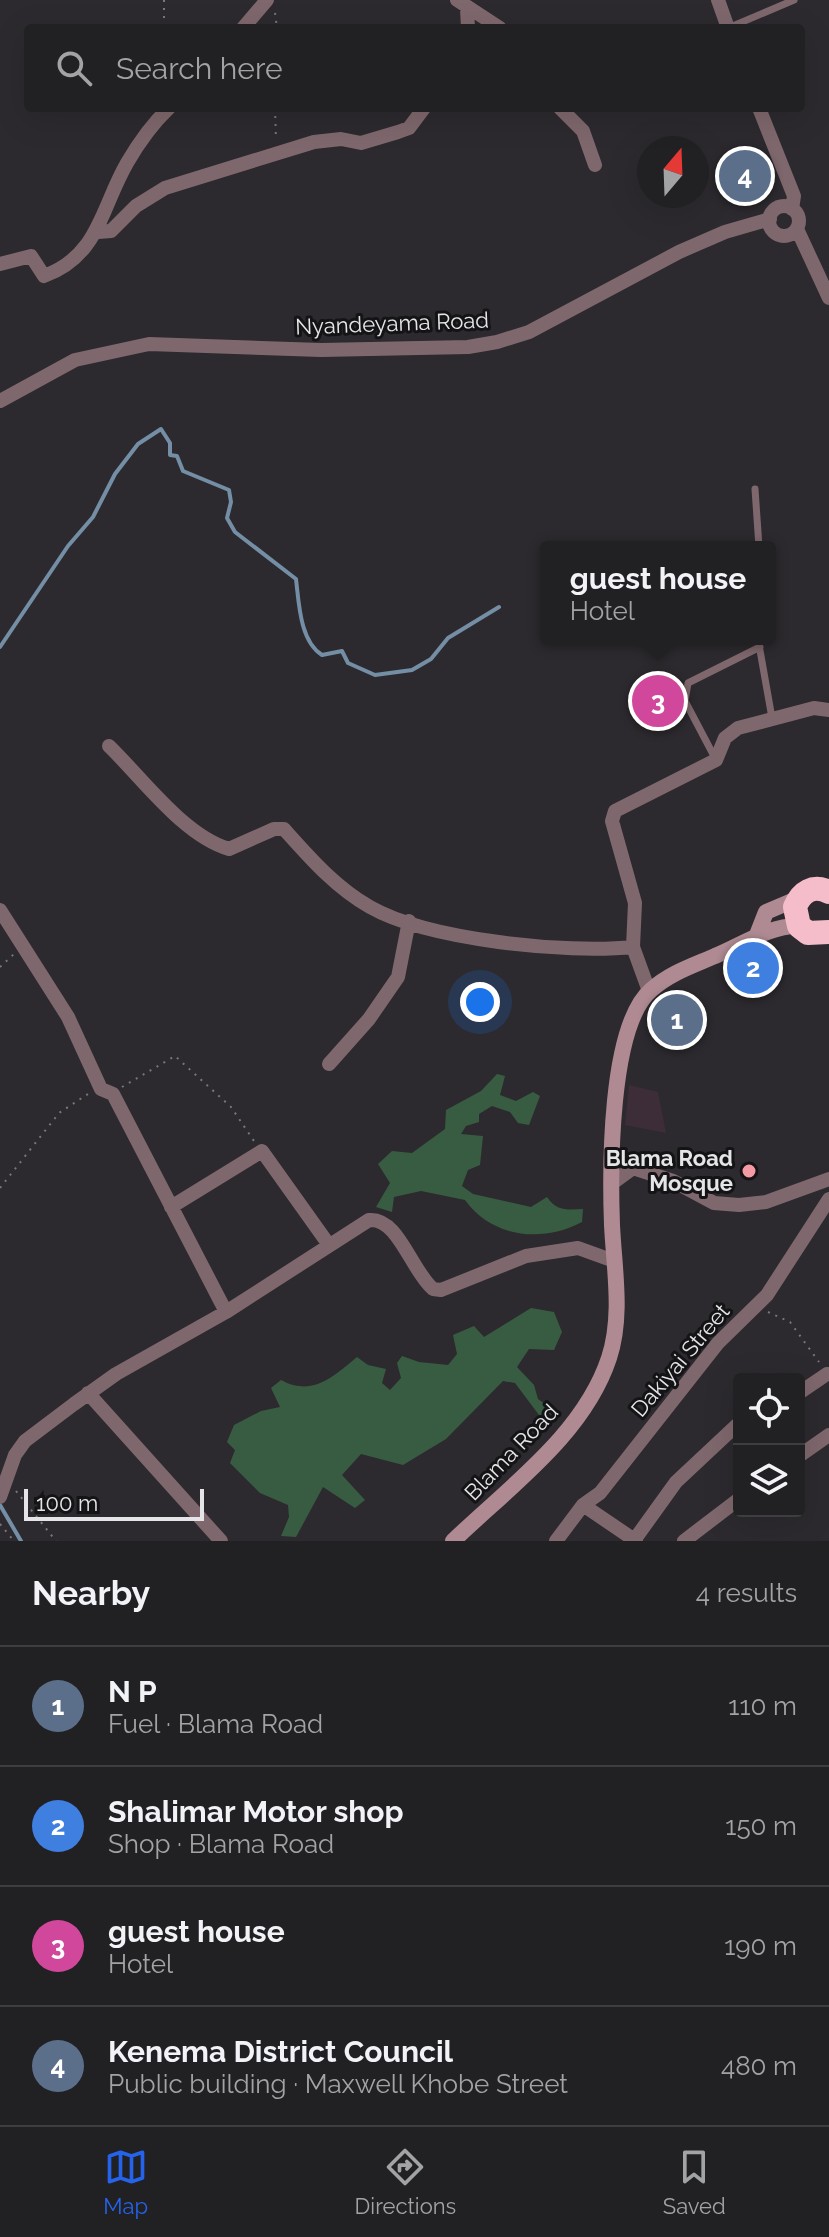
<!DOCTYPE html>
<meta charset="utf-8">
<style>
:root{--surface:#212022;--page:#2d2d2f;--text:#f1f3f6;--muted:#a2a3a5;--line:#3e3e40;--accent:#2563eb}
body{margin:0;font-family:Raleway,sans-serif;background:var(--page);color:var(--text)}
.controls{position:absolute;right:24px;bottom:24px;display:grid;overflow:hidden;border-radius:8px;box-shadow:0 8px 32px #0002}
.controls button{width:72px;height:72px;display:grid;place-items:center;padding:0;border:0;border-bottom:2px solid var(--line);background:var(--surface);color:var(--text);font:40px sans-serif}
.compass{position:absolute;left:637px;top:136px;width:72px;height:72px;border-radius:50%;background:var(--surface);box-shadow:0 8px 32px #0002;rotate:19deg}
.scale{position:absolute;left:24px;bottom:20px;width:180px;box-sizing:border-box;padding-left:8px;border:4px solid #e5e4e7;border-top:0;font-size:22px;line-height:28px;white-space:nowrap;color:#e5e4e7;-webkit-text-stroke:6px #141315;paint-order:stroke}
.you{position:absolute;left:480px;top:1002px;width:28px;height:28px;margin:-20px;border:6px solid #fff;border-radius:50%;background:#1a73e8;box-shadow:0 0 0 12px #1a73e833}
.badge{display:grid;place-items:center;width:52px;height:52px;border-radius:50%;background:var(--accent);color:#fff;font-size:26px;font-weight:700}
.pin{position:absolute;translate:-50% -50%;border:4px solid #fff;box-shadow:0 2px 8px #0006}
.popup{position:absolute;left:540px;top:541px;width:236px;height:104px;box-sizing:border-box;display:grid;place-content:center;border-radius:8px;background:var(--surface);filter:drop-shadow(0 2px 6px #0005);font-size:26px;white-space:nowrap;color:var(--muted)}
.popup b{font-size:30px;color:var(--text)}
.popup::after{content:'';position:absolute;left:50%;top:100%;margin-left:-16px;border:16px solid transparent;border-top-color:var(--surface)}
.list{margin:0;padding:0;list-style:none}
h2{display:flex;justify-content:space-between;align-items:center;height:104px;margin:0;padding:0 32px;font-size:34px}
h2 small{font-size:26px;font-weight:400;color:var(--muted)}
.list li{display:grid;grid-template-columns:52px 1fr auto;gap:24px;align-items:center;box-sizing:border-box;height:120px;padding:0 32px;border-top:2px solid var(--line)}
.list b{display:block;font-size:30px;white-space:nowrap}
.list p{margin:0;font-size:26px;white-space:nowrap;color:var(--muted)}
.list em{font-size:26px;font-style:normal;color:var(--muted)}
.icon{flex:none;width:44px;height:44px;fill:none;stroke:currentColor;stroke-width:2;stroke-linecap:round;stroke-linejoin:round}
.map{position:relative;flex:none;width:829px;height:1541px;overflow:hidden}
.search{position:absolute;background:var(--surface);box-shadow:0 8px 32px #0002;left:24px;right:24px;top:24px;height:88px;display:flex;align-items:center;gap:20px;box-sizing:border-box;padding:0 28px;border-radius:8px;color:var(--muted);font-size:30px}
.sheet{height:584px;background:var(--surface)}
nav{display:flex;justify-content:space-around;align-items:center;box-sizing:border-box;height:112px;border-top:2px solid var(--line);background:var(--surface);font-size:22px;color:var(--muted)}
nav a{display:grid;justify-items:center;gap:4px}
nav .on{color:var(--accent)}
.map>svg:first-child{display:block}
</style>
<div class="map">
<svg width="829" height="1541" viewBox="0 0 829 1541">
<rect width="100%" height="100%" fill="#2c2a2e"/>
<path fill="#3d2d38" d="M 629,1085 L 658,1092 L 666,1133 L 625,1125 Z"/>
<path fill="#385c41" d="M 497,1074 L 505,1076 L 500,1095 L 516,1101 L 533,1092 L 540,1096 L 529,1125 L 518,1123 L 510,1112 L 492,1106 L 479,1114 L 479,1122 L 466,1126 L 461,1134 L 483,1136 L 480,1165 L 468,1170 L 462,1186 L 473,1194 L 531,1207 L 547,1197 C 556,1211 567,1210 583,1209 L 582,1222 C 543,1243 492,1238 465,1200 L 421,1191 L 394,1197 L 392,1212 L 376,1207 L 390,1183 L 378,1164 L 392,1151 L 412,1153 L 445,1129 L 446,1110 L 481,1091 Z
M 531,1308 L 554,1312 L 562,1332 L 554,1350 L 529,1349 L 517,1367 L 534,1385 L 538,1399 L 557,1413 L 539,1415 L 515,1383 L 503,1381 L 446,1439 L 403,1465 L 361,1454 L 342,1475 L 365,1500 L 355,1508 L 323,1487 L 296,1537 L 281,1536 L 289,1517 L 288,1505 L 260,1493 L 230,1463 L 235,1450 L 227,1442 L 234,1425 L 261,1411 L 280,1407 L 271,1388 L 281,1380 C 312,1397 333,1377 357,1357 L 368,1365 L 386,1369 L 382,1383 L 390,1390 L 401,1378 L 397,1363 L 402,1356 L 419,1362 L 448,1365 L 457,1354 L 453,1335 L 474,1326 L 484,1337 Z"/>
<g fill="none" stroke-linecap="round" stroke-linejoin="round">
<path stroke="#738ea5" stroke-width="4" d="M 0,647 L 68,546 L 93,517 L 115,474 L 138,444 L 161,429 L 170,443 L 170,455 L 177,456 L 183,471 L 229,490 L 231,502 L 227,518 L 235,532 L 296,579 C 299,604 300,641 322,655 L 342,651 L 348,663 L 375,675 L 412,670 L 431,659 L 448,638 L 499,607
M 0,1505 L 21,1541"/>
<path stroke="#78777a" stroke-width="2" stroke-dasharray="2 6" stroke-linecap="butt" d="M 164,0 L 164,28
M 275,13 L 277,28
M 275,108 L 276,140
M 0,967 L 14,954
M 122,1087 L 175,1056 L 231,1107 L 254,1141
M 0,1188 L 59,1113 L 88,1094
M 768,1312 L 790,1322 L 819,1362
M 16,1491 L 56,1541
M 0,1524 L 14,1541"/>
<path stroke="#7f686d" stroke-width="7" d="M 728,28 L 794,0
M 755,489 L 759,547
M 758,639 L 772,718
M 715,758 L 685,701 L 688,683 L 760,647"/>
<path stroke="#7f686d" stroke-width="14" d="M 457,0 L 500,28
M 718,0 L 728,28
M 467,9 L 468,28
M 243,28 L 267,0
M 560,108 L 583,131 L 595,165
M 759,108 L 794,196 L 792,209
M769 221a15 15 0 1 1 30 0a15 15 0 1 1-30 0Z
M 797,229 L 829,298
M 98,232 L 111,231 L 136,206 L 165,188 L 314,142 L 341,139 L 361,143 L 398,132 L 409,128 L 424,108
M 0,264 L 31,256 L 44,276 C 99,256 101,208 127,163 C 138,144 153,123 169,108
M 0,401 L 75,360 L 149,344 L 321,350 L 468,347 L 497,342 L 529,332 L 679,252 L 725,232 L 770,219
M 109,746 C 143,779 184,836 229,849 L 274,829 L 284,829 C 310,858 335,887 370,907 C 428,940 567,954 633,947 L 649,991
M 0,910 L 68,1017 L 101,1089 L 113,1094 L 226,1312
M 633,947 L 635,903 L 612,821 L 615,811 L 716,760 L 725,738 L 738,728 L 814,708 L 829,710
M 329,1064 L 369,1019 L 398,977 L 409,921
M 611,1184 L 633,1168 L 673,1181 L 714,1203 L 739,1205 L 766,1202 L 829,1179
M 171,1207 L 262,1151 L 329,1245
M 88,1393 L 221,1541
M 799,1393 L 827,1374
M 799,1456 L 829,1435
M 0,1497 L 15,1455 L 25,1441 L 74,1404 L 116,1374 L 226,1312 L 369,1220 C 398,1217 411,1270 433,1289 L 441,1290 L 526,1256 L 578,1248 L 614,1261
M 583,1505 L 636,1541
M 635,1539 L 676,1482 L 739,1423
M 556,1541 L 583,1505 L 600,1493 L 718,1343 L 767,1295 L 829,1199
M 684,1541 L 739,1499"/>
<path stroke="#af8a92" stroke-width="16" d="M 755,940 L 766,912 L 799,898
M 453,1541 C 509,1487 584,1434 609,1358 C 623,1316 614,1268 612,1225 C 610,1171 609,1026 651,990 C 670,973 692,966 715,956 C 742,945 770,925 799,926"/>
<path stroke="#f5bcc9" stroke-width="24" d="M 829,892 C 813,884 801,892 795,907 L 799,926 L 808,933 L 829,932"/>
</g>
<circle fill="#f49aa5" stroke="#141315" stroke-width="3" cx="749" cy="1171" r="8"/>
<g text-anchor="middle" stroke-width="6" stroke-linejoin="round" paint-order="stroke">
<g font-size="22" fill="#e5e4e7" stroke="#141315">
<text transform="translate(392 323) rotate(-2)" y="8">Nyandeyama Road</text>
<text transform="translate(680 1360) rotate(-50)" y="8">Dakiyai Street</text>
<text transform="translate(511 1452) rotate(-46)" y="8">Blama Road</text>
</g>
<g font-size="22" font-weight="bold" fill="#e5e4e7" stroke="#141315" text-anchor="end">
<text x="733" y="1166">Blama Road<tspan x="733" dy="25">Mosque</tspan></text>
</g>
</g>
</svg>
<div class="controls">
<button><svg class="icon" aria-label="locate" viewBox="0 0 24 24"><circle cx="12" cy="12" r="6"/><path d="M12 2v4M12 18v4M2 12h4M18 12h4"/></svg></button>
<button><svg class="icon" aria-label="layers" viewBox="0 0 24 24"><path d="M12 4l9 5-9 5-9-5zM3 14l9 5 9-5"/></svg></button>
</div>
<svg class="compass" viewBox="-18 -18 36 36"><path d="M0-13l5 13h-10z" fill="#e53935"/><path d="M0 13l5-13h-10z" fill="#a2a3a5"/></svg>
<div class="scale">100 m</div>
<div class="you"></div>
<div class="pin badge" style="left:677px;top:1020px;background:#5c6f8a">1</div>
<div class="pin badge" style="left:753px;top:968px;background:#3f7fe0">2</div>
<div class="pin badge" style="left:658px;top:701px;background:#d1479c">3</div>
<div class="popup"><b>guest house</b>Hotel</div>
<div class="pin badge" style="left:745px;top:176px;background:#5c6f8a">4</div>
<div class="search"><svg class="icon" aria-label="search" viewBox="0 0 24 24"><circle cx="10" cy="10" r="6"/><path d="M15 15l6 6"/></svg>Search here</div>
</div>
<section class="sheet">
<h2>Nearby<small>4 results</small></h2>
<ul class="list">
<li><span class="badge" style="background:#5c6f8a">1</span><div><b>N P</b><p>Fuel · Blama Road</p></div><em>110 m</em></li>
<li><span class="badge" style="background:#3f7fe0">2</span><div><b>Shalimar Motor shop</b><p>Shop · Blama Road</p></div><em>150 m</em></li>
<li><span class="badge" style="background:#d1479c">3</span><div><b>guest house</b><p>Hotel</p></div><em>190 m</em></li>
<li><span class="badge" style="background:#5c6f8a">4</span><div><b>Kenema District Council</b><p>Public building · Maxwell Khobe Street</p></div><em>480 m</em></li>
</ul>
</section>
<nav>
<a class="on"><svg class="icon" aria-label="map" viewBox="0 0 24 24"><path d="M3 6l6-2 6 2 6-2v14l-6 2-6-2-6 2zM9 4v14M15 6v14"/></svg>Map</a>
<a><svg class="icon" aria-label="directions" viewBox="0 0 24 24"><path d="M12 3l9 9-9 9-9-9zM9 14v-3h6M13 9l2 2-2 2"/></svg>Directions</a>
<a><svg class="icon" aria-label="saved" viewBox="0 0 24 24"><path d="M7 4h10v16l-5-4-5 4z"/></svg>Saved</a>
</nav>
